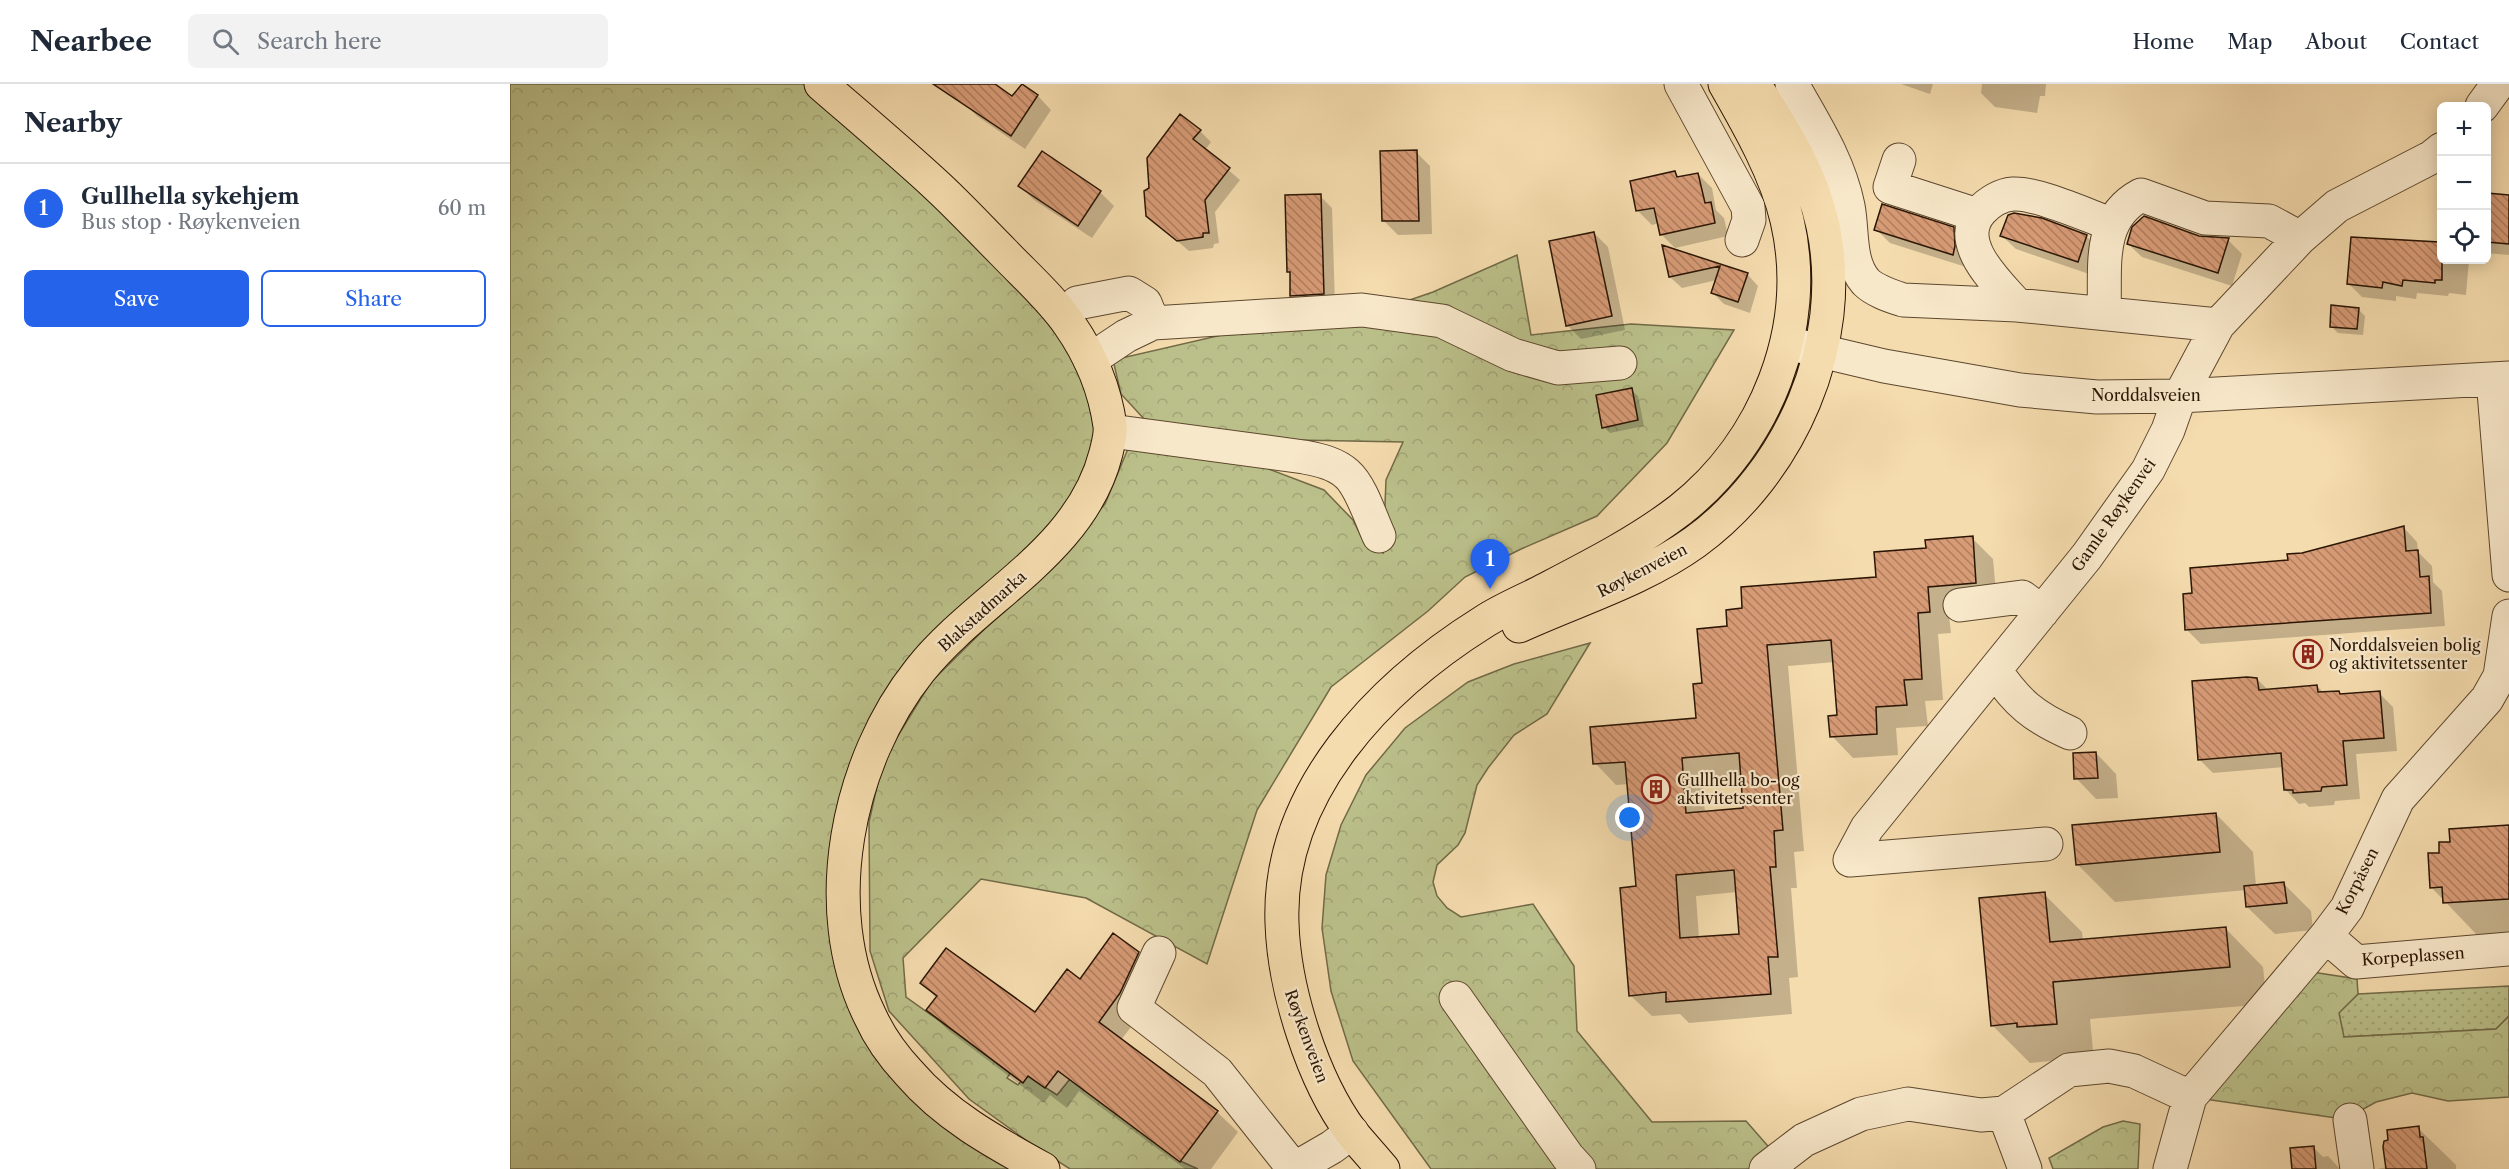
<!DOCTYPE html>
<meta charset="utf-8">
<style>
:root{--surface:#fff;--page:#f2f2f3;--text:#1f2937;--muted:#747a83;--line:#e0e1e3;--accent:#2563eb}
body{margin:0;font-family:"Libre Caslon Text",serif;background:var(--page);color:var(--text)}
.controls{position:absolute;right:18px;top:18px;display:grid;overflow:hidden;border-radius:9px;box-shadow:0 3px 15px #0003}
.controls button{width:54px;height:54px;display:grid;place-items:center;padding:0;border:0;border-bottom:2px solid var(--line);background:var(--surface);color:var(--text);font:30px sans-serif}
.you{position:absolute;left:1120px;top:734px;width:21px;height:21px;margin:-15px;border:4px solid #fff;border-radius:50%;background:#1a73e8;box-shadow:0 0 0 9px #1a73e833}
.badge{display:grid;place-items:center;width:39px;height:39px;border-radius:50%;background:var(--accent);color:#fff;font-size:20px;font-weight:700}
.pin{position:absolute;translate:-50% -50px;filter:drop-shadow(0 2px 3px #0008)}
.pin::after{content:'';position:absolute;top:32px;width:21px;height:18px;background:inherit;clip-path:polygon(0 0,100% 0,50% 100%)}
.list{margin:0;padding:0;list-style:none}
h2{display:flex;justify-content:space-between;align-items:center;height:78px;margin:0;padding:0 24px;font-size:26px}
h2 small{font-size:20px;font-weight:400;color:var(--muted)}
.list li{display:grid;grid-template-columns:39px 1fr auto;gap:18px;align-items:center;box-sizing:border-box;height:90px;padding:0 24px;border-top:2px solid var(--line)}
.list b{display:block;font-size:22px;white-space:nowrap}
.list p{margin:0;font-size:20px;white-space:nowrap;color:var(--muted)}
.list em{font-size:20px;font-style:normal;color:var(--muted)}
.actions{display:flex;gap:12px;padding:18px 24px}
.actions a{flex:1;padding:14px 0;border:2px solid var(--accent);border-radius:9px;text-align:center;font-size:21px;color:var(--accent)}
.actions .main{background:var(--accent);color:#fff}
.icon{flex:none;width:33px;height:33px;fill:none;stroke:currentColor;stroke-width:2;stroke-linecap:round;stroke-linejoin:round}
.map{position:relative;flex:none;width:1999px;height:1085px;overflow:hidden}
header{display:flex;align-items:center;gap:36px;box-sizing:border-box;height:84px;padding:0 30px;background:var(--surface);border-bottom:2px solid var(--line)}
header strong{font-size:28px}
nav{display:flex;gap:33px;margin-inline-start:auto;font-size:21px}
.search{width:420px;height:54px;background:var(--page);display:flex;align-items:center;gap:15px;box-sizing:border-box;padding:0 21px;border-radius:9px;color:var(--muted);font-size:22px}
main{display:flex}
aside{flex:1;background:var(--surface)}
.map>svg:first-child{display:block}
</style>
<header>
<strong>Nearbee</strong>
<div class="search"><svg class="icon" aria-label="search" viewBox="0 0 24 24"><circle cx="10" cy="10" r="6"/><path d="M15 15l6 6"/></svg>Search here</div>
<nav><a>Home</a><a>Map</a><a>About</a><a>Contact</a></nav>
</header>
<main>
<aside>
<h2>Nearby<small></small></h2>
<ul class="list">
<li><span class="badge">1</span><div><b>Gullhella sykehjem</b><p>Bus stop · Røykenveien</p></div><em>60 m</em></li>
</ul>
<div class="actions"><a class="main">Save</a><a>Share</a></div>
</aside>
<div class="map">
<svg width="1999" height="1085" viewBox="0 0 1999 1085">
<defs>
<pattern id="grass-dots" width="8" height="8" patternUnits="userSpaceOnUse" patternTransform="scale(1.5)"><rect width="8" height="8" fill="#bbc08a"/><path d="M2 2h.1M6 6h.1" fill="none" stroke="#a1a475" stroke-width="1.8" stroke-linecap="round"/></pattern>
<pattern id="forest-crowns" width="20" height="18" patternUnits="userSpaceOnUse" patternTransform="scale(1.5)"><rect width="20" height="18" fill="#bbc08a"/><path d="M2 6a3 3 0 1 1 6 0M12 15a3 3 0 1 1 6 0" fill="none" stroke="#a1a475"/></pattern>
<pattern id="building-back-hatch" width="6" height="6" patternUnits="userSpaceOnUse" patternTransform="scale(1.5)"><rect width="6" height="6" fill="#d79b76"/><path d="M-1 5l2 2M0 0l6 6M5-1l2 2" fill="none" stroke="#af7d5f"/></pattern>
</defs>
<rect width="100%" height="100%" fill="#f5dcae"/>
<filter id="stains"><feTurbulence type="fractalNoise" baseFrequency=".00333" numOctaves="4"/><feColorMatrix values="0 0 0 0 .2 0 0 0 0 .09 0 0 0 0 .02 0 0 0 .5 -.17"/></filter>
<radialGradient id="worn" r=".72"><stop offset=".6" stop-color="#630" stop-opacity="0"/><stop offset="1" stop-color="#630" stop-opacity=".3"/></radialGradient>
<path fill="url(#grass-dots)" stroke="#726a47" stroke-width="1.5" d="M 1999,902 L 1999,932 L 1986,945 L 1833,953 L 1829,928 L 1848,910 Z"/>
<path fill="url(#forest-crowns)" stroke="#726a47" stroke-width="1.5" d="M 0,0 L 309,0 L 544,216 L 599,369 L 359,663 L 335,835 L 368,934 L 410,984 L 533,1085 L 0,1085 Z
M 1007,171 L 1021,251 L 1121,240 L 1224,246 L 1157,359 L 1087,432 L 1011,465 L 955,493 L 918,527 L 821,603 L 747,726 L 697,880 L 576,814 L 471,795 L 393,874 L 396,913 L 501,988 L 497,994 L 508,1001 L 516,991 L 547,1011 L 560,995 L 670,1077 L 688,1085 L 560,1085 L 524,1062 L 459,1015 L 379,927 L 360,867 L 359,738 L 373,676 L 421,598 L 509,511 L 595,420 L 622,355 L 751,382 L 814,406 L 843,436 L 851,452 L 873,469 L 876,396 L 893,358 L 733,355 L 636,337 L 611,310 L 603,276 L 755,241 L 833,239 L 923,208 Z
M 1080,559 L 1037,630 L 1004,651 L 978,684 L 967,701 L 955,749 L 948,761 L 927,781 L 923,798 L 927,812 L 937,824 L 951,833 L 1023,820 L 1064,882 L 1067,947 L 1142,1038 L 1236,1037 L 1278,1085 L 921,1085 L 843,977 L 821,907 L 812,844 L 816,791 L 831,741 L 856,691 L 895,644 L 958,598 L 1004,580 Z
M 1789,886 L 1847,895 L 1848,910 L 1829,929 L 1834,953 L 1986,945 L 1999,932 L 1999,1013 L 1938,1017 L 1902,1009 L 1866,1018 L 1846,1029 L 1840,1036 L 1680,1013 Z
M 1613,1037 L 1630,1040 L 1628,1085 L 1543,1085 L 1539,1074 L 1593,1043 Z"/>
<path fill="#0003" fill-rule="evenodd" d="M 465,0 L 482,0 L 503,14 L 511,1 L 528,12 L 541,26 L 515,65 L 467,32 L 453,18 Z
M 1391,0 L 1423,0 L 1420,10 Z
M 1472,0 L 1536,0 L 1535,12 L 1530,12 L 1527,29 L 1485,23 L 1471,9 Z
M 690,47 L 701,58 L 695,66 L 730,96 L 705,128 L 709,159 L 704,160 L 703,164 L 679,167 L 638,132 L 641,104 L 638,74 Z
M 906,68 L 920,82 L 922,150 L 888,151 L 874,137 Z
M 1165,89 L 1170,94 L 1188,90 L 1202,104 L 1206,126 L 1214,134 L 1218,152 L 1165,164 L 1151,150 L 1149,139 L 1142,141 L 1128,127 L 1122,98 Z
M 510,102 L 590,108 L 604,122 L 582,154 L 524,116 Z
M 1976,111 L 1999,112 L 1999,171 L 1976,169 Z
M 810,112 L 822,124 L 825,221 L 794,223 L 782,211 L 782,191 L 778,187 Z
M 1366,145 L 1443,145 L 1458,159 L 1456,183 L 1380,159 Z
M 1084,149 L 1098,163 L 1115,246 L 1071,255 L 1057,241 Z
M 1492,152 L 1576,152 L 1590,166 L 1582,191 L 1506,165 Z
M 1689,153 L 1718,156 L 1732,170 L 1722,202 L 1632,173 L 1618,160 Z
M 1842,155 L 1932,160 L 1932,176 L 1959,176 L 1956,211 L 1939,209 L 1938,212 L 1907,209 L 1906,215 L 1886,212 L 1886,217 L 1852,213 L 1838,199 Z
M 1154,163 L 1237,190 L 1248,202 L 1240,229 L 1214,220 L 1203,209 L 1207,196 L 1172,204 L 1160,193 Z
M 1848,225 L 1855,232 L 1853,251 L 1828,249 L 1821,242 Z
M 1121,306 L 1128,312 L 1134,342 L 1100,349 L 1094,343 Z
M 1894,444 L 1907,458 L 1908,468 L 1922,482 L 1923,498 L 1932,507 L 1935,542 L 1691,560 L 1677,546 L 1793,471 Z
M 1462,454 L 1483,475 L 1487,520 L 1438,524 L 1441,549 L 1428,550 L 1433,616 L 1415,617 L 1418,642 L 1386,644 L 1388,671 L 1343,674 L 1322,652 L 1329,633 L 1325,578 L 1278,582 L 1294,767 L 1284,768 L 1287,804 L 1281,804 L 1288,893 L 1279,894 L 1282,930 L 1179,939 L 1170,930 L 1142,932 L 1120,911 L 1127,804 L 1119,700 L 1106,701 L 1085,679 L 1187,636 L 1193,600 L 1219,543 L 1234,525 L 1368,494 L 1418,466 ZM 1232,691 L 1235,726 L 1195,729 L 1192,694 ZM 1227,808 L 1230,851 L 1189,854 L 1186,812 Z
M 1747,595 L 1758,606 L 1807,602 L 1814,609 L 1829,608 L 1832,611 L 1869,609 L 1883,623 L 1887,667 L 1846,670 L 1850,715 L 1825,717 L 1824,721 L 1799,723 L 1795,719 L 1789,720 L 1776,706 L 1774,683 L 1703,689 L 1689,675 Z
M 1586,669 L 1606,690 L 1608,714 L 1586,715 L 1566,694 Z
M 1706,730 L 1743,768 L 1746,802 L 1774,800 L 1801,827 L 1803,846 L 1765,850 L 1737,823 L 1736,806 L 1605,818 L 1567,780 Z
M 1999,743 L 1999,850 L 1968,852 L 1922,804 L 1931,770 L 1941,759 Z
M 1534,810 L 1572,848 L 1573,857 L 1716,845 L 1753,883 L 1757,920 L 1580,935 L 1584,977 L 1546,980 L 1542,977 L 1520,979 L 1482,941 Z
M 628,869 L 649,890 L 631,930 L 611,956 L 707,1028 L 728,1048 L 701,1085 L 675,1085 L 569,1007 L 557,1024 L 540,1011 L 534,1019 L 439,947 L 418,926 L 427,915 L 412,899 L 525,930 L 570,897 Z
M 1908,1044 L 1946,1081 L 1946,1085 L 1867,1085 L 1877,1083 Z
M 1803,1063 L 1813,1073 L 1818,1072 L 1830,1085 L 1781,1085 L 1780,1076 Z"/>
<path fill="url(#building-back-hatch)" stroke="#2a1504" stroke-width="1.5" fill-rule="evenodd" d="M 423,0 L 485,0 L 502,12 L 512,0 L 528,11 L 501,52 Z
M 670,30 L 691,46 L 683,55 L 720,84 L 695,116 L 699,149 L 693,149 L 693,153 L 667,157 L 636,132 L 634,107 L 639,104 L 637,74 Z
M 907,66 L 909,137 L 872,137 L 870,67 Z
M 532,67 L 591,107 L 568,142 L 508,102 Z
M 1165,87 L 1167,93 L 1188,89 L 1195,119 L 1201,118 L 1205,139 L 1150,151 L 1144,124 L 1126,127 L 1120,97 Z
M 1977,109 L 1999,111 L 1999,160 L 1977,158 Z
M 811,110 L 814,210 L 780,212 L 780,188 L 777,188 L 775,111 Z
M 1372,120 L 1444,143 L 1445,162 L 1443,171 L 1364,146 Z
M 1504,129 L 1532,134 L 1577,151 L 1568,178 L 1490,152 L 1498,131 Z
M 1634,132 L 1689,152 L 1719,154 L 1708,189 L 1617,160 L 1622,143 Z
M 1084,148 L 1102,232 L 1056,242 L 1039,157 Z
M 1841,153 L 1929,158 L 1928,163 L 1932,163 L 1932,196 L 1925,196 L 1925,199 L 1893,196 L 1892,202 L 1873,198 L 1872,204 L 1837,200 Z
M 1152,161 L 1238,189 L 1228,218 L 1201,209 L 1210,182 L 1159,193 Z
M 1821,221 L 1849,224 L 1847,245 L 1820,243 Z
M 1122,304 L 1128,336 L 1092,344 L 1086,311 Z
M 1894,442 L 1896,467 L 1908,466 L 1910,493 L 1919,492 L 1921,529 L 1675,546 L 1673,510 L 1682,509 L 1680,484 L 1778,476 L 1777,470 L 1792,469 Z
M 1463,452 L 1466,499 L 1418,503 L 1420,528 L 1408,529 L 1412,595 L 1394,596 L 1397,621 L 1366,623 L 1367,650 L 1320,653 L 1318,632 L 1327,631 L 1321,556 L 1257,561 L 1273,746 L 1264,747 L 1266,783 L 1260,783 L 1268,873 L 1258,873 L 1261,910 L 1156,918 L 1156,908 L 1119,912 L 1110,804 L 1126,802 L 1115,678 L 1083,680 L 1080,643 L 1186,634 L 1183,600 L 1192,599 L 1187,545 L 1217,542 L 1216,526 L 1232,524 L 1231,503 L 1366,493 L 1364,468 L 1416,464 L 1415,456 ZM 1229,669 L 1233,724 L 1176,729 L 1172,674 ZM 1224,786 L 1229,850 L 1170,854 L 1166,791 Z
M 1737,593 L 1747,594 L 1749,606 L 1807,601 L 1808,608 L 1829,607 L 1830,610 L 1870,607 L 1874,654 L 1833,657 L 1837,701 L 1812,703 L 1811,707 L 1783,709 L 1783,706 L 1774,706 L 1771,669 L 1688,676 L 1682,597 Z
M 1586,668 L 1588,694 L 1564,695 L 1563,669 Z
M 1706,729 L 1710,768 L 1566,781 L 1562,741 Z
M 1999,741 L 1999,815 L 1933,819 L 1932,803 L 1920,804 L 1918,769 L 1929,769 L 1929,758 L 1940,758 L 1939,745 Z
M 1774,798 L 1777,819 L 1736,823 L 1734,802 Z
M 1535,808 L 1540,858 L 1716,843 L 1720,883 L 1543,898 L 1547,940 L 1507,943 L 1507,939 L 1481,942 L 1469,814 Z
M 603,849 L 629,868 L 610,909 L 589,938 L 708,1027 L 670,1078 L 548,987 L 535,1004 L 518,992 L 513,999 L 416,926 L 427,912 L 410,899 L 436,864 L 525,928 L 557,885 L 570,895 Z
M 1909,1042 L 1910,1053 L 1913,1053 L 1917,1085 L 1876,1085 L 1873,1063 L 1874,1057 L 1878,1056 L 1877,1046 Z
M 1804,1062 L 1806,1085 L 1782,1085 L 1780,1064 Z"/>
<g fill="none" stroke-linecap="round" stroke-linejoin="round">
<g stroke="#5d472e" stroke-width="35">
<path id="minor" d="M 1171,0 L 1238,123 L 1239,136 L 1232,156
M 1282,0 C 1304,39 1329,77 1338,122 C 1343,146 1338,178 1356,198 C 1365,207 1381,212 1393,216 L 1507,221 L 1708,241
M 1972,22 L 1988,0
M 1389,76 L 1380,103 L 1467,131
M 567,219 L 619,209 L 635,219 L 643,239
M 1507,221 C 1487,198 1443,159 1471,127 C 1479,118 1491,111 1503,110 C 1525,108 1578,132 1601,140
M 1594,228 C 1596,184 1586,135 1631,111 L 1695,134 L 1759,137 L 1790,154
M 1277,259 L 1374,282 L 1510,306 L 1587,313 L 1670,312 L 1999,294
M 580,276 L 616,252 L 643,239 L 852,226 L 932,237 L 1003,271 L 1048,284 L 1110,279
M 1983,295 L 1999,491
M 601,347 L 794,373 C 809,376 825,379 837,390 C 851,402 861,435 869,452
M 1450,521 L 1512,513 L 1532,528
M 1485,586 C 1507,619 1524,633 1560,649
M 1340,776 L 1357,744 L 1577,472 L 1638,386 L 1658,346 L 1670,312 L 1708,241 L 1790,154 L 1827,122 L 1922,73 L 1932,65
M 1340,776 L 1536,760
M 1816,852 L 1846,878 L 1999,865
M 649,869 L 624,924 L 707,988 L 784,1085 L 822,1063 L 842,1048
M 946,914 L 1058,1073 L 1069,1085
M 1494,1029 L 1515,1085
M 1840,1036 L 1847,1085
M 1256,1085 L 1294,1056 L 1351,1030 L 1398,1020 L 1471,1031 L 1494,1029 L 1559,986 L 1599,982 L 1624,987 L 1680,1013
M 1660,1085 L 1680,1013 L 1816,852 L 1837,824 L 1888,715 L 1977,615 L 1990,592 L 1999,532"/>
</g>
<g stroke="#2a1504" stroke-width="35">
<path id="major" d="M 311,0 C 349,33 388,66 425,100 C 449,122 471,146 494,169 C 516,192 541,214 559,240 C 580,270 595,306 600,342 C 601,351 598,360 596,369 C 571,468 469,512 410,586 C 337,677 307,825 360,932 C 369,952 384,973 399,989 C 436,1032 484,1058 533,1085
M 1009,542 C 1068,515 1132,496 1185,458 C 1280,389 1338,259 1313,142 C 1302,90 1272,44 1244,0
M 873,1085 C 863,1073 852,1061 842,1049 C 802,995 774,905 772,839 C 767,707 871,602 975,537 C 992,526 1011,518 1029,509 C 1077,484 1127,459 1170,426 C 1256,358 1302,244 1277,136 C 1266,89 1239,42 1215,0"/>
</g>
<use href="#minor" stroke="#f8e8ca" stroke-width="33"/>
<use href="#major" stroke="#f5dcae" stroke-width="33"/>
</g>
<defs>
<g id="building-ring" transform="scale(1.5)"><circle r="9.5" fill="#f8e8ca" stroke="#8f2418" stroke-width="1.5"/><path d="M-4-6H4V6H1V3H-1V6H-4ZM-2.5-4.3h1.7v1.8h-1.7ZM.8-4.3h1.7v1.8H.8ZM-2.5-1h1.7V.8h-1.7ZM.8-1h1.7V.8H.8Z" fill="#8f2418"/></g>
</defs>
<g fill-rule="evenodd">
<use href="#building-ring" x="1798" y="570"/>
<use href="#building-ring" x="1146" y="705"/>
</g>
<g text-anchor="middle" stroke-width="4.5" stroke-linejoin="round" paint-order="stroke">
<g font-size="16" fill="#2a1504" stroke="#f8e8ca">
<text x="1636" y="317">Norddalsveien</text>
<text transform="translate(1603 431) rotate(-55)" y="6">Gamle Røykenvei</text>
<text transform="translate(1132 486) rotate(-27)" y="6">Røykenveien</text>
<text transform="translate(472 527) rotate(-42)" y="6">Blakstadmarka</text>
<text transform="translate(1847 797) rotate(-63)" y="6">Korpåsen</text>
<text transform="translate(1903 872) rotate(-4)" y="6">Korpeplassen</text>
<text transform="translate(797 952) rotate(70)" y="6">Røykenveien</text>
</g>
<g font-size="16" fill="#2a1504" stroke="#f8e8ca" text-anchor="start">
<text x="1819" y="567">Norddalsveien bolig<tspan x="1819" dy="18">og aktivitetssenter</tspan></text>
<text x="1167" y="702">Gullhella bo- og<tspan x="1167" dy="18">aktivitetssenter</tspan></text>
</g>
</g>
<rect width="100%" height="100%" filter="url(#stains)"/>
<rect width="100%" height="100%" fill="url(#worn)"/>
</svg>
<div class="controls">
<button>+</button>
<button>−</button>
<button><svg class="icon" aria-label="locate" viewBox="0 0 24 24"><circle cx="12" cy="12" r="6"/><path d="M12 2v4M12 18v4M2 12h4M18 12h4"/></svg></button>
</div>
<div class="you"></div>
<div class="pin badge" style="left:980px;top:505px">1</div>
</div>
</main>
